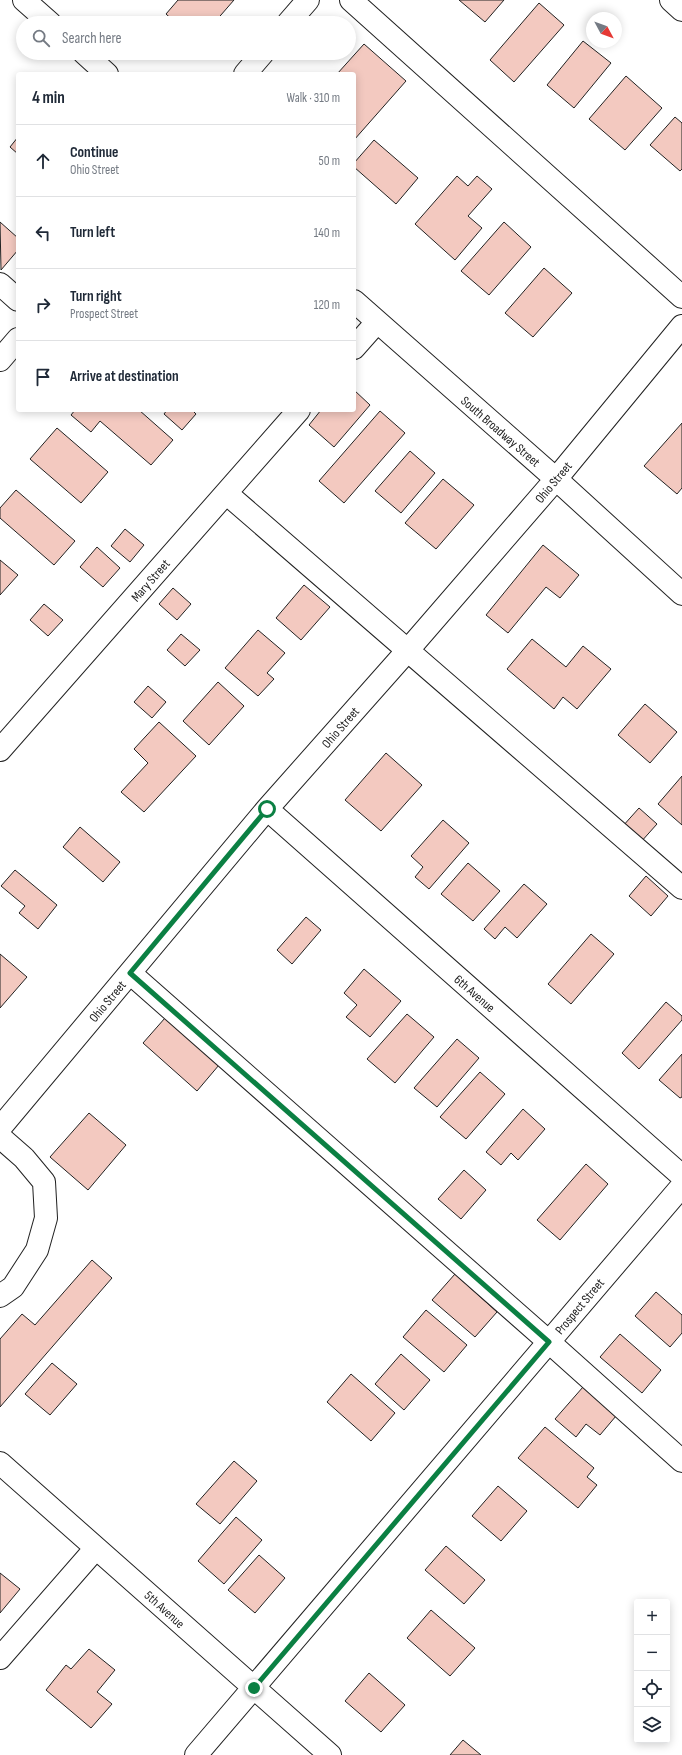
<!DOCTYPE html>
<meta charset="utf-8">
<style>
:root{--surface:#fff;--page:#f6f6f7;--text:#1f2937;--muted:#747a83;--line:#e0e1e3}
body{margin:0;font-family:"Sofia Sans Condensed",sans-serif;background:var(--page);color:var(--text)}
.controls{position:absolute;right:12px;bottom:12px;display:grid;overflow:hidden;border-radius:4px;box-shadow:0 2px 10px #0003}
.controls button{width:36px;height:36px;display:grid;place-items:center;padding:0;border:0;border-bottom:1px solid var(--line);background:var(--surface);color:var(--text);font:20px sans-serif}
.compass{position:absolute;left:586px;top:12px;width:36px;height:36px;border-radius:50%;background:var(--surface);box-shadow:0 2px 10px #0003;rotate:131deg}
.stop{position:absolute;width:12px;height:12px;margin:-9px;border:3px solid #0b8043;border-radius:50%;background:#fff}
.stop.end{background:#0b8043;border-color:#fff;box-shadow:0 1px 4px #0008}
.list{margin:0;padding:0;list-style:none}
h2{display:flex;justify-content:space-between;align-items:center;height:52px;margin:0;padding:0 16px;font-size:17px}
h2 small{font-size:13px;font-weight:400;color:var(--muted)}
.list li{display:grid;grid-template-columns:26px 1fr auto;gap:12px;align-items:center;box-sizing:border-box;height:72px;padding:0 16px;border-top:1px solid var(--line)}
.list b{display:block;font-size:15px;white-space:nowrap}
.list p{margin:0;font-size:13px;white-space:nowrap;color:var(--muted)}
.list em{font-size:13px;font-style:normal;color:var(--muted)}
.icon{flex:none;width:22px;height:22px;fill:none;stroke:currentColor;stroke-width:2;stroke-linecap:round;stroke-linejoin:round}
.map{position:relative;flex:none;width:682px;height:1755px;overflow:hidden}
.search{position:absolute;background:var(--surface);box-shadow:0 2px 10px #0003;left:16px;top:16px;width:340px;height:44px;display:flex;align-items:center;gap:10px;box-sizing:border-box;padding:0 14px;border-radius:22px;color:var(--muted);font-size:15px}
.panel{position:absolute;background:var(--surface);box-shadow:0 2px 10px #0003;left:16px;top:72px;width:340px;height:340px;border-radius:4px}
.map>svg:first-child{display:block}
</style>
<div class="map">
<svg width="682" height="1755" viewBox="0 0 682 1755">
<rect width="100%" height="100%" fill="#fff"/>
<path fill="#f3c9c0" stroke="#222" d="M 178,0 L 234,0 L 214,23 L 176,23 L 166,14 Z
M 459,0 L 504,0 L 485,22 Z
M 539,3 L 564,25 L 514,82 L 490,60 Z
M 583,41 L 611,63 L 574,108 L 547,85 Z
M 364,44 L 406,81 L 354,140 L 354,74 L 337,74 Z
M 626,76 L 662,108 L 625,150 L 589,119 Z
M 675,117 L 682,123 L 682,169 L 680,171 L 650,145 Z
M 18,137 L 18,154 L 10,147 Z
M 374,140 L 418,178 L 396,204 L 354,167 L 354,163 Z
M 457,176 L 468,186 L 477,176 L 492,189 L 468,216 L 482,228 L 455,260 L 415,224 Z
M 0,222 L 18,238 L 18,250 L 1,270 Z
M 504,222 L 531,247 L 489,295 L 461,271 Z
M 544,268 L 572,293 L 533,337 L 505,313 Z
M 354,390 L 370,405 L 334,447 L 309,425 L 321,410 L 354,410 Z
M 75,410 L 139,410 L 173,440 L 151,465 L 100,421 L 91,432 L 71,415 Z
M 167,410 L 192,410 L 196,414 L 182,430 L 164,414 Z
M 380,411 L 405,433 L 344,503 L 319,481 Z
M 682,423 L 682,488 L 677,494 L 644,466 Z
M 57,428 L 108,472 L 81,503 L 30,459 Z
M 410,451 L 435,473 L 401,513 L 375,491 Z
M 443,479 L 474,505 L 436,549 L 405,523 Z
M 16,490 L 75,541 L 54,565 L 0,518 L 0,508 Z
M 125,529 L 144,545 L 130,562 L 111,546 Z
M 543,545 L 579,575 L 560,598 L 546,587 L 508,633 L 486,615 Z
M 97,547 L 120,568 L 103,587 L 80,567 Z
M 0,560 L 18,575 L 0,595 Z
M 304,585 L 330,607 L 301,640 L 276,618 Z
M 173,588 L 191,604 L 177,620 L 159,604 Z
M 44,604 L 63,620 L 48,636 L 30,620 Z
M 258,630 L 285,653 L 267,673 L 274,679 L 258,696 L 225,668 Z
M 181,634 L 200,650 L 185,666 L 167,650 Z
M 532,639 L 566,667 L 583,646 L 611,669 L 577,709 L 563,697 L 554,709 L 507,669 Z
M 218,682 L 244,706 L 209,745 L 183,721 Z
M 148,686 L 166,702 L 152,718 L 134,702 Z
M 645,704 L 677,732 L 650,763 L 618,735 Z
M 159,722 L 196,756 L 144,812 L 121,792 L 148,763 L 134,749 Z
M 386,753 L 422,785 L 381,831 L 345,800 Z
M 682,776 L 682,825 L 658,804 Z
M 639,808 L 657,824 L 640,843 L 622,827 Z
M 443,820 L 469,843 L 429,889 L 415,877 L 423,867 L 411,856 Z
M 80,827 L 120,862 L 103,882 L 63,847 Z
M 468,863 L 500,891 L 473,921 L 441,894 Z
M 15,870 L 57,905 L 38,929 L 19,913 L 25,906 L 1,886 Z
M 646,876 L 668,896 L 651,916 L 629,896 Z
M 524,884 L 547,904 L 517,938 L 505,927 L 495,939 L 484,929 Z
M 306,917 L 321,930 L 292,964 L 277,950 Z
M 591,934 L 614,954 L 571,1004 L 548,984 Z
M 0,954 L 27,977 L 0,1008 Z
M 364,969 L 401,1001 L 370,1037 L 346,1017 L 357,1005 L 344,993 Z
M 666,1002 L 682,1016 L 682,1020 L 639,1069 L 622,1053 Z
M 407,1014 L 434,1037 L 395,1083 L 367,1059 Z
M 165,1018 L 219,1065 L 197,1091 L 143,1043 Z
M 457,1039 L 479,1058 L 437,1107 L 414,1088 Z
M 682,1054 L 682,1097 L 680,1098 L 659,1080 Z
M 480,1072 L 505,1094 L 466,1139 L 440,1117 Z
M 523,1109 L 545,1129 L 518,1160 L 511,1153 L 501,1165 L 486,1152 Z
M 89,1113 L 126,1145 L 88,1190 L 50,1157 Z
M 586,1164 L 608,1184 L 560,1240 L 537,1220 Z
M 464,1170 L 486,1190 L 461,1219 L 438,1199 Z
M 92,1260 L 112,1278 L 0,1407 L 0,1339 L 22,1314 L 35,1325 Z
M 455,1274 L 497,1312 L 475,1337 L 432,1300 Z
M 656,1292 L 682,1315 L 682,1333 L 670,1347 L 635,1316 Z
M 426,1310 L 467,1345 L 444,1372 L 403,1337 Z
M 620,1334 L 661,1370 L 642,1393 L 600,1357 Z
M 401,1354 L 430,1380 L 404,1410 L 375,1384 Z
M 52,1363 L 77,1384 L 50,1415 L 25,1394 Z
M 351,1374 L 395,1413 L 371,1441 L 327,1402 Z
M 583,1387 L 616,1416 L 600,1435 L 586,1424 L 576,1437 L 555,1419 Z
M 545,1427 L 594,1468 L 587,1477 L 597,1485 L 578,1508 L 518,1458 Z
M 234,1461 L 257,1481 L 220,1524 L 196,1504 Z
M 498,1486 L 527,1511 L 501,1541 L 472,1516 Z
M 236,1517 L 262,1540 L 224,1584 L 198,1561 Z
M 446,1546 L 485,1580 L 464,1604 L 425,1570 Z
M 259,1555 L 285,1578 L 255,1613 L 228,1590 Z
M 0,1573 L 20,1589 L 0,1613 Z
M 431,1610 L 475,1648 L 450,1676 L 407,1638 Z
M 89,1649 L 115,1670 L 97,1692 L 112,1704 L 91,1728 L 46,1690 L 66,1665 L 71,1669 Z
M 369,1673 L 405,1705 L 381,1732 L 345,1701 Z
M 463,1740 L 481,1755 L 450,1755 Z"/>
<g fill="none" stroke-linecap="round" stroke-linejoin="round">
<g stroke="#222" stroke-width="24">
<path id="minor" d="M 24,0 L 50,23
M 351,0 L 682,297
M 671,0 L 682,10
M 288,23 L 308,0
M 84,53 L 107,74
M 245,74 L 263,53
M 0,284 L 18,300
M 354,301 L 556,479 L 682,594
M 354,348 L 377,322
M 0,360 L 18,339
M 226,493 L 682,888
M 0,750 L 299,410
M 267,809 L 682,1176
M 130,973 L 549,1342 L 682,1461
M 0,1128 L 267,809 L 408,650 L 556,479 L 682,326
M 0,1137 L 24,1158 L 44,1182 L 46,1218 L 37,1250 L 13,1287 L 0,1296
M 0,1463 L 330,1755
M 0,1658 L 96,1548
M 196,1755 L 682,1186"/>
</g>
<use href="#minor" stroke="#fff" stroke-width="22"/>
</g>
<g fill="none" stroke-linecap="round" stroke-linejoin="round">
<path stroke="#0b8043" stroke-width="5" d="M 254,1688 L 549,1342 L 130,973 L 267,809"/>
</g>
<g text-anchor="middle" stroke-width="3" stroke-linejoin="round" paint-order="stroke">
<g font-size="13" fill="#222" stroke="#fff">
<text transform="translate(501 431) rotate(41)" y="5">South Broadway Street</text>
<text transform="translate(553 482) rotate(-50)" y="5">Ohio Street</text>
<text transform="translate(150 580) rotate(-49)" y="5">Mary Street</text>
<text transform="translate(340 727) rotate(-49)" y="5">Ohio Street</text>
<text transform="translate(475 993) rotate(41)" y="5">6th Avenue</text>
<text transform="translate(107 1001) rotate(-50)" y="5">Ohio Street</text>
<text transform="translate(579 1306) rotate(-50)" y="5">Prospect Street</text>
<text transform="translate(165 1609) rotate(42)" y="5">5th Avenue</text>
</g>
</g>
</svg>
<div class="controls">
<button>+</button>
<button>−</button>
<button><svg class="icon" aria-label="locate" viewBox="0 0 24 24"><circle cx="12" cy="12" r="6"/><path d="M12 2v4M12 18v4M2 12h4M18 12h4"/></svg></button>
<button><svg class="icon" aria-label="layers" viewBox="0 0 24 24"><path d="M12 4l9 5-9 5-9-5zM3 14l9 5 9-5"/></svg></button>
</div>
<svg class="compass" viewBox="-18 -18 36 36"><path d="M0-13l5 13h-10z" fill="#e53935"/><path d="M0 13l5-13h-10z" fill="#747a83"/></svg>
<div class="stop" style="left:267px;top:809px"></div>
<div class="stop end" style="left:254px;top:1688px"></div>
<div class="search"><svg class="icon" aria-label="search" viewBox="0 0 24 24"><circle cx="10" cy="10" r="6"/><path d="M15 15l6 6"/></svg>Search here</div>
<section class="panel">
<h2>4 min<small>Walk · 310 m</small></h2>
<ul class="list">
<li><svg class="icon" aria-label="ahead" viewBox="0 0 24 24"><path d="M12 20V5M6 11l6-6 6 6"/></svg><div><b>Continue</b><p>Ohio Street</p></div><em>50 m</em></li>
<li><svg class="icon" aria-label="left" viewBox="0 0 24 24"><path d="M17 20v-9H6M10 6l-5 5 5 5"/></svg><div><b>Turn left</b></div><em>140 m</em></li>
<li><svg class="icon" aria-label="right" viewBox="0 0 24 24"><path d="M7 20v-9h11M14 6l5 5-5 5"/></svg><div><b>Turn right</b><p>Prospect Street</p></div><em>120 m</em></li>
<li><svg class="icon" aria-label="arrive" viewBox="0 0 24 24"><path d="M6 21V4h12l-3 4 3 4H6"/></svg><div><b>Arrive at destination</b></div></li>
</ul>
</section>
</div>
